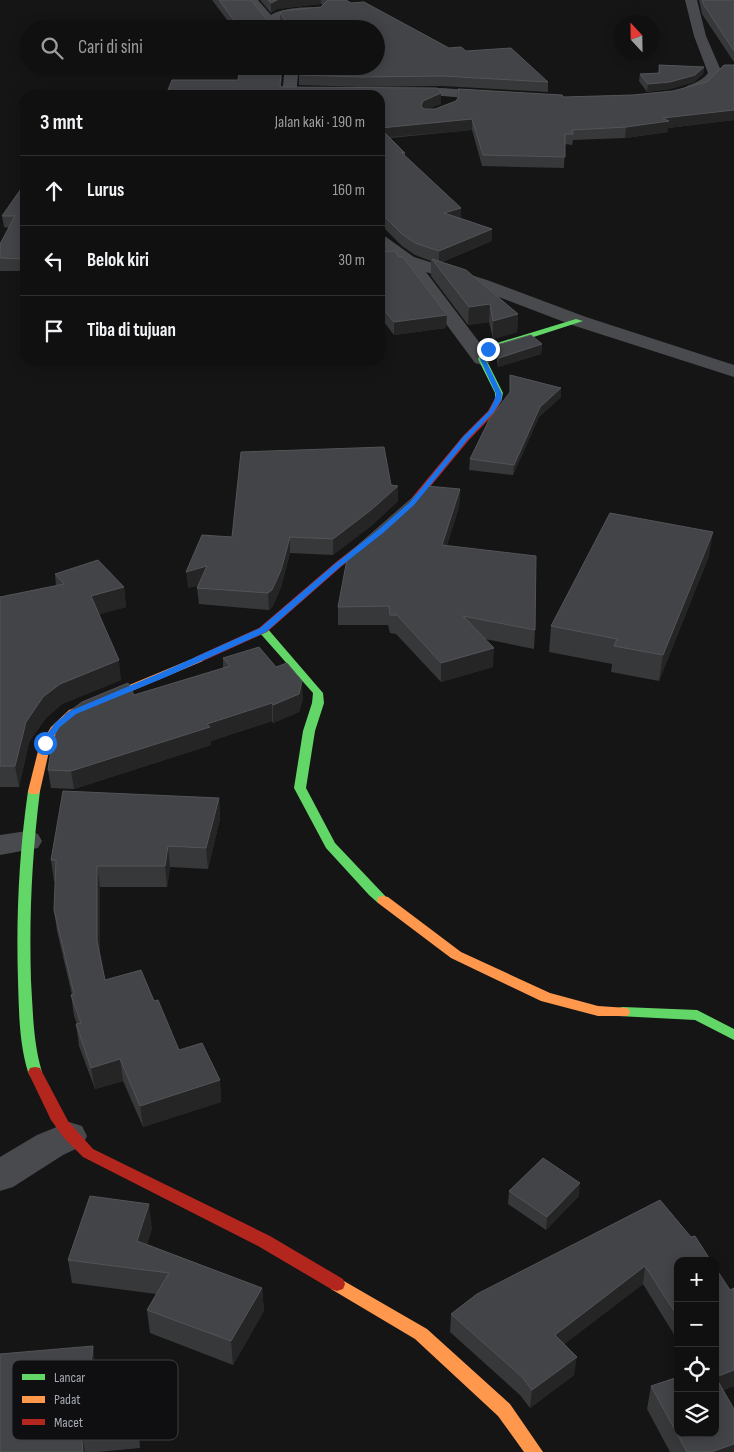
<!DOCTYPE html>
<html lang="id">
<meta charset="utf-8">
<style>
:root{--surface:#101010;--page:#191919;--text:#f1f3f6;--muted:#9c9d9f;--line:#303030}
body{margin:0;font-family:"Sofia Sans Condensed",sans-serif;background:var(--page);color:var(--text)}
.controls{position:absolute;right:15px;bottom:15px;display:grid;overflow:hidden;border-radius:10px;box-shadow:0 2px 12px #0003}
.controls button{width:45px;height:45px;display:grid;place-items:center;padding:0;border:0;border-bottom:1px solid var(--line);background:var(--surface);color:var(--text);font:25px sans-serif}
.compass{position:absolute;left:614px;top:15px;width:45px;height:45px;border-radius:50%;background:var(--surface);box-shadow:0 2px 12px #0003;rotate:338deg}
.stop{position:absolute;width:15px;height:15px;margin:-11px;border:4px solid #1a73e8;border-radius:50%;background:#fff}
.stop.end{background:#1a73e8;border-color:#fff;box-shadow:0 1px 5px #0008}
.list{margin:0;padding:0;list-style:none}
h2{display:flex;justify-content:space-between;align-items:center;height:65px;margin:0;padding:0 20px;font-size:21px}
h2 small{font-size:16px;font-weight:400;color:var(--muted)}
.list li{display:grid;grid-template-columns:32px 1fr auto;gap:15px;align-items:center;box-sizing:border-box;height:70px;padding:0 20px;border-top:1px solid var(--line)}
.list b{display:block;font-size:19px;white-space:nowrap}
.list em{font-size:16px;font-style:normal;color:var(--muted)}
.icon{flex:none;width:28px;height:28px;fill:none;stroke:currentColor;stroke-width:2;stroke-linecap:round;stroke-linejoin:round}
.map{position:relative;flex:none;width:734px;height:1452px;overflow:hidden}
.search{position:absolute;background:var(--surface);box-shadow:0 2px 12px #0003;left:20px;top:20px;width:365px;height:55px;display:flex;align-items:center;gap:12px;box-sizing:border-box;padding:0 18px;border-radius:28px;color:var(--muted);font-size:19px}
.panel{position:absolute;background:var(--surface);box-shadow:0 2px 12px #0003;left:20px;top:90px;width:365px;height:275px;border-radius:15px}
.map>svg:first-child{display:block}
</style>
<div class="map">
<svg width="734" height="1452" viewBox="0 0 734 1452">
<rect width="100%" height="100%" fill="#151515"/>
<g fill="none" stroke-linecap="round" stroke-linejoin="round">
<path fill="#494a4e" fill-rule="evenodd" d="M 246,0 L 258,0 L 271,15 C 278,9 316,4 322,10 L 316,14 L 281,18 L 278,22 L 283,29 L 270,29 Z
M 685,0 L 697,0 L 706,36 L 722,73 C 714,87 700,92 685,96 L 678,92 C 686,84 700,84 708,73 L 694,36 Z
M 285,66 L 299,66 L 296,95 L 282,95 Z
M 442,88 L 495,92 L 502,96 L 495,100 L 442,96 L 403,97 L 396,93 L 403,89 Z
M 380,236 L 386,237 L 414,257 L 487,280 L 586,317 L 734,365 L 734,377 L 572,325 L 475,288 L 426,272 L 492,359 L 489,363 L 482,365 L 475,363 L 404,267 L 398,266 L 396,261 L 380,249 Z
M 27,831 L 38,834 L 42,841 L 38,848 L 0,855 L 0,835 Z
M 69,1122 L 82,1126 L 87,1136 L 82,1146 L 63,1155 L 13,1187 L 0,1191 L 0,1157 L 37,1135 Z"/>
<path fill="#63d668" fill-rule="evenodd" d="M 576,319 L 583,321 L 490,351 L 486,359 L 503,393 L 501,402 L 495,402 L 495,393 L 478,359 L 484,347 Z
M 263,627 L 267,628 L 323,693 L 324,703 L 315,731 L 306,788 L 335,843 L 389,900 L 388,903 L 378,903 L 369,895 L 326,848 L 294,788 L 303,731 L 312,703 L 313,693 L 259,632 L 258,630 Z
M 34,787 L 40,791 C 32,854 29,918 31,981 C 33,1012 33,1042 42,1072 L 40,1076 L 35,1077 L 30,1076 L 28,1072 C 19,1042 19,1012 18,981 C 16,917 19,854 28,791 Z
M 623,1007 L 697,1010 L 734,1029 L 734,1040 L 695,1020 L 618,1016 L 616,1012 L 618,1008 Z"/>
<path fill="#ff974d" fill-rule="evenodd" d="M 199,656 L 203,657 L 204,659 L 203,661 L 77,714 L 59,732 L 50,747 L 40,791 L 38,794 L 30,794 L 28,791 L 39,747 L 51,727 L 69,710 Z
M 383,896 L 388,897 L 461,952 L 550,993 L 598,1006 L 628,1008 L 630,1012 L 628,1016 L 598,1016 L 541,1001 L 451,958 L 378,903 L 377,900 L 378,897 Z
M 337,1277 L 427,1329 L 510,1404 L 543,1452 L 524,1452 L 498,1416 L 415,1339 L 331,1289 L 329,1284 L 331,1279 Z"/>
<path fill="#b3261e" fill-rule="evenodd" d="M 498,397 L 502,400 L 494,414 L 469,440 L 415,505 L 383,534 L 342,566 L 267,632 L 203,661 L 195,661 L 194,659 L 195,657 L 259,628 L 336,562 L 377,530 L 409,501 L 463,436 L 488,411 L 495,398 Z
M 35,1067 L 40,1068 L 68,1121 L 93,1149 L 270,1236 L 343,1279 L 345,1284 L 343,1289 L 337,1291 L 331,1289 L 258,1246 L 83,1157 L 64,1138 L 51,1120 L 28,1072 L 30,1068 Z"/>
</g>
<path fill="#373839" d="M 212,0 L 251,0 L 268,21 L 280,21 L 280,13 L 321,7 L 323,5 L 321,4 L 277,9 L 271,13 L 260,0 L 346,0 L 449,48 L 466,51 L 548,82 L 548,92 L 442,86 L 361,87 L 299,85 L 299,75 L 376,29 L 234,29 Z
M 699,0 L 734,0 L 734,62 L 702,14 Z
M 659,65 L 704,67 L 703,74 L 694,82 L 670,89 L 647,92 L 639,81 L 640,74 L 658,73 Z
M 724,65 L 734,65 L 734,120 L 668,128 L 668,132 L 625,138 L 573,140 L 572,145 L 565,144 L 564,168 L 482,166 L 472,130 L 390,138 L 405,153 L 405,156 L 461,208 L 461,218 L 492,229 L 492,241 L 442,262 L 466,270 L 518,314 L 517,332 L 493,339 L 489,322 L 468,325 L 431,276 L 431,261 L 415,255 L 402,246 L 380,224 L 380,95 L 166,95 L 172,80 L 238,80 L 240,66 L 283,66 L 281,86 L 282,87 L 437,88 L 441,93 L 441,104 L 426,109 L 435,109 L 456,101 L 457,99 L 458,89 L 562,95 L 564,97 L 633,95 L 673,91 L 707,82 Z
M 25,186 L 25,271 L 0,271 L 0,244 L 9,228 L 4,227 L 2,216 Z
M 380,252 L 446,328 L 394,335 L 380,317 Z
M 542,344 L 541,354 L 498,367 L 496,355 L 497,345 Z
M 510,375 L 561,397 L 539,417 L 513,475 L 469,470 L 470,459 L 510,393 Z
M 391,485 L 398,501 L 371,526 L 333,555 L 290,553 L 281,587 L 273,606 L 269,610 L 199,604 L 197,588 L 199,585 L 188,588 L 232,537 Z
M 460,489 L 459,507 L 447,545 L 535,630 L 534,649 L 485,639 L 493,667 L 441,682 L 396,634 L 390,633 L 388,625 L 338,625 L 338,607 Z
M 709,556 L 659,681 L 611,672 L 612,664 L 549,652 L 551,626 Z
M 55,574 L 124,587 L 126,607 L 99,614 L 121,680 L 62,704 L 46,718 L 29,742 L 19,787 L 0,787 L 0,597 L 56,586 Z
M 223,658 L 303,698 L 299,712 L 273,723 L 272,721 L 211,741 L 211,745 L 74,789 L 51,788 L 48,770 L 134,695 L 223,668 Z
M 219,798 L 220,819 L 208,869 L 170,867 L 167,887 L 100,887 L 100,955 L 105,980 L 154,1001 L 179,1050 L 220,1080 L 221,1102 L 143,1127 L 123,1081 L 95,1089 L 79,1046 L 76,1024 L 77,1024 L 74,1016 L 71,995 L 72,995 L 57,931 L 54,910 L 55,881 L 54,881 L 51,860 Z
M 509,1191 L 579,1196 L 546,1230 L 508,1204 Z
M 152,1228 L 147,1244 L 262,1288 L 264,1311 L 233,1365 L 150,1333 L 147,1310 L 156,1294 L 72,1283 L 68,1260 Z
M 678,1261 L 678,1341 L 643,1284 L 564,1344 L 574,1375 L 530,1408 L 520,1395 L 450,1332 L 451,1314 L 477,1294 Z
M 734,1288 L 734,1386 L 723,1390 L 734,1452 L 670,1452 L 647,1409 L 651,1386 L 715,1433 L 730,1290 Z
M 96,1365 L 141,1385 L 140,1448 L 98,1452 L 0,1452 Z"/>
<path fill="#252525" d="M 277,0 L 321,0 L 321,4 L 277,9 L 271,13 L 271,3 Z
M 282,66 L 283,66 L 280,95 L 280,85 Z
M 704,67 L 703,74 L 694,82 L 670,89 L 647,92 L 648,84 Z
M 441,93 L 441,104 L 422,111 L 421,106 L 423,101 Z
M 734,110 L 734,120 L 668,128 L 668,132 L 625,138 L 626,127 L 663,118 Z
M 472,119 L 472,130 L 380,138 L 380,128 Z
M 461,208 L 461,220 L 444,213 Z
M 492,229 L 492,241 L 439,263 L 439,251 Z
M 490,304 L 489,322 L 468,325 L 469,307 Z
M 518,314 L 517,332 L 493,339 L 493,321 Z
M 447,315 L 446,328 L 394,335 L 394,322 Z
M 542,344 L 541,354 L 498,367 L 499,358 Z
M 561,388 L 561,397 L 539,417 L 513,475 L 514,465 L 540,407 Z
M 398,486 L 398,501 L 371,526 L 333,555 L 333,539 Z
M 460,489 L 459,507 L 441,563 L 442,545 Z
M 713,532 L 709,556 L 659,681 L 663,655 Z
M 290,537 L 290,553 L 281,587 L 273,606 L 269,610 L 268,593 Z
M 207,566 L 208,582 L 188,588 L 186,572 Z
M 124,587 L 126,607 L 94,616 L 91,596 Z
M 494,648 L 493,667 L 441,682 L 441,663 Z
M 119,660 L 121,680 L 62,704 L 46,718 L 29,742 L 19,787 L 15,766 L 26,722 L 43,697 L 60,684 Z
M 302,681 L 303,698 L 299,712 L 273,723 L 273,705 Z
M 272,703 L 272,721 L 211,741 L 211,745 L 74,789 L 71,771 L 207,724 Z
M 219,798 L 220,819 L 208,869 L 206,848 Z
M 168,846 L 170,867 L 167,887 L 165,866 Z
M 97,866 L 100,887 L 100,963 L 97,941 Z
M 120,1059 L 123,1081 L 95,1089 L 91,1068 Z
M 220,1080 L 221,1102 L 143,1127 L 140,1106 Z
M 580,1183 L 579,1196 L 546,1230 L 547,1217 Z
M 149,1204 L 152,1228 L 140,1265 L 137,1241 Z
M 645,1266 L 643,1284 L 553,1353 L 555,1335 Z
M 262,1288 L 264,1311 L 233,1365 L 231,1341 Z
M 93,1346 L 96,1369 L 91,1365 Z
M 577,1357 L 574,1375 L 530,1408 L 532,1390 Z
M 137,1361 L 141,1385 L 140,1448 L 137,1425 Z
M 734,1370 L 734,1386 L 715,1394 L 715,1377 Z
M 81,1430 L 85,1452 L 83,1452 Z
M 734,1444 L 734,1452 L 711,1452 Z"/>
<path fill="#434447" stroke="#535458" d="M 219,0 L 251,0 L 268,21 L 283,22 L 285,20 L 280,13 L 282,11 L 321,7 L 328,0 L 346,0 L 351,3 L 364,2 L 449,48 L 461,47 L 466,51 L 511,48 L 548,82 L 442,76 L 361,77 L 299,75 L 299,66 L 376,66 L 376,29 L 240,29 Z
M 268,0 L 277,0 L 271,3 Z
M 702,0 L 734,0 L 734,51 L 704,5 Z
M 659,65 L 704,67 L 695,75 L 670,82 L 648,84 L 640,74 L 660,73 Z
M 724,65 L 734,65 L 734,110 L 663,118 L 669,121 L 626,127 L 572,130 L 573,134 L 565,134 L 565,157 L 483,155 L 472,119 L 380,128 L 380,95 L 166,95 L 172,80 L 238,80 L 240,66 L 282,66 L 280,85 L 282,87 L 437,88 L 441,93 L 423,101 L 421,106 L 424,109 L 435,109 L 456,101 L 459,96 L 458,89 L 562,95 L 564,97 L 633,95 L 673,91 L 707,82 Z
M 380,128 L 405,153 L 401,152 L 461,208 L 444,213 L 492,229 L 439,251 L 415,243 L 402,234 L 380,212 Z
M 23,186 L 25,186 L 25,259 L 0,258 L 0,244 L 15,216 L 2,216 Z
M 395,251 L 398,256 L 403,257 L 447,315 L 394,322 L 380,305 L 380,252 Z
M 432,259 L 466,270 L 518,314 L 493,321 L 490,304 L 469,307 Z
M 531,335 L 542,344 L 499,358 L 497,345 Z
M 510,375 L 561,388 L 540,407 L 514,465 L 470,459 L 489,420 L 510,392 Z
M 384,447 L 391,485 L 398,486 L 371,510 L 333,539 L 290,537 L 281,570 L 272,590 L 268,593 L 197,588 L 207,566 L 186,572 L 202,535 L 232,537 L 241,452 Z
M 426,486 L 460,489 L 442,545 L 536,556 L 535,630 L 463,616 L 494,648 L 441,663 L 397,615 L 390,615 L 389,606 L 338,607 L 348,554 Z
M 610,513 L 713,532 L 663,655 L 614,646 L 617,639 L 551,626 Z
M 98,560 L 124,587 L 91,596 L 119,660 L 60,684 L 43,697 L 26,722 L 15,766 L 0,766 L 0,597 L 64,584 L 55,574 Z
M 259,647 L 276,667 L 287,663 L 302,681 L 299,694 L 273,705 L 272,703 L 207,724 L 210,727 L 71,771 L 48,770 L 51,750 L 58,726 L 66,714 L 82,702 L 128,683 L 134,695 L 230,666 L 223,658 Z
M 63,791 L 219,798 L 206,848 L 168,846 L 165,866 L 97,866 L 97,941 L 105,980 L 141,970 L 154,1001 L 158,1000 L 179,1050 L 202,1043 L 220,1080 L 140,1106 L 120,1059 L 91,1068 L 76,1024 L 81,1023 L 71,995 L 74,994 L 54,910 L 56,860 L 51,860 Z
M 543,1158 L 580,1183 L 547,1217 L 509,1191 Z
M 90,1196 L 149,1204 L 137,1241 L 262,1288 L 231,1341 L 147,1310 L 169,1273 L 68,1260 Z
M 660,1200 L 691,1237 L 695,1236 L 711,1261 L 678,1261 L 678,1317 L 645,1266 L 555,1335 L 577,1357 L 532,1390 L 522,1377 L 451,1314 L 477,1294 Z
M 715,1267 L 730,1290 L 734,1288 L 734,1370 L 716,1377 Z
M 93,1346 L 91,1365 L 137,1361 L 137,1425 L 81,1430 L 83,1452 L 0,1452 L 0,1354 Z
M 715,1376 L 734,1409 L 734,1444 L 711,1452 L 687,1452 L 651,1386 L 678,1377 L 678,1433 L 715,1433 Z"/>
<path fill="#1a73e8" d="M 485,348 L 490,349 L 485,359 L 502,394 L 501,401 L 493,413 L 468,439 L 414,505 L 383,533 L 341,566 L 266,632 L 166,677 L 76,714 L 60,727 L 48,744 L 42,744 L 41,743 L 55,723 L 70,711 L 160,673 L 260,628 L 336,563 L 378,530 L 410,502 L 463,437 L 489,411 L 494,401 L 496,394 L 480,359 Z"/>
<rect x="12" y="1360" width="166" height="80" rx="8" fill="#0f0f11" stroke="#3d3e42" stroke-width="1"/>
<rect x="22" y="1374" width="23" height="6" fill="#63d668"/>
<rect x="22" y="1396" width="23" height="7" fill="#ff974d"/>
<rect x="22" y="1419" width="23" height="6" fill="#b3261e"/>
<g font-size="14" fill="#a7abb5">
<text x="54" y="1382">Lancar</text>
<text x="54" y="1404">Padat</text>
<text x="54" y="1427">Macet</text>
</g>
</svg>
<div class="controls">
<button>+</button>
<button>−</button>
<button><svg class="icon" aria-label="locate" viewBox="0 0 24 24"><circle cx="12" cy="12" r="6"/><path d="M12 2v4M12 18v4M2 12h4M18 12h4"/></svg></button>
<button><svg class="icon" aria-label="layers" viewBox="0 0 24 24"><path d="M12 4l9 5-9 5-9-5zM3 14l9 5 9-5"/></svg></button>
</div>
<svg class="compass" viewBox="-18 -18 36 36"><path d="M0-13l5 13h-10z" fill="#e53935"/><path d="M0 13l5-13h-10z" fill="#9c9d9f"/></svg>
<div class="stop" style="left:45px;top:743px"></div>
<div class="stop end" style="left:488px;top:349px"></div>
<div class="search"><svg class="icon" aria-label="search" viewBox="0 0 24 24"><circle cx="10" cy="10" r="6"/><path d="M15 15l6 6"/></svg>Cari di sini</div>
<section class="panel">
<h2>3 mnt<small>Jalan kaki · 190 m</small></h2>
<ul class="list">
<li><svg class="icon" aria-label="ahead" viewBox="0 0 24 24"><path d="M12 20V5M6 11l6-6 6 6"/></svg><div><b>Lurus</b></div><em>160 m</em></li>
<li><svg class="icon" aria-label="left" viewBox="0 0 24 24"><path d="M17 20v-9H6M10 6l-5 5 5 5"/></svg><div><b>Belok kiri</b></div><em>30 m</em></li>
<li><svg class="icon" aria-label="arrive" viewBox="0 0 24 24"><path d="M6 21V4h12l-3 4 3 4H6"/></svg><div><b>Tiba di tujuan</b></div></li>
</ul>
</section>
</div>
